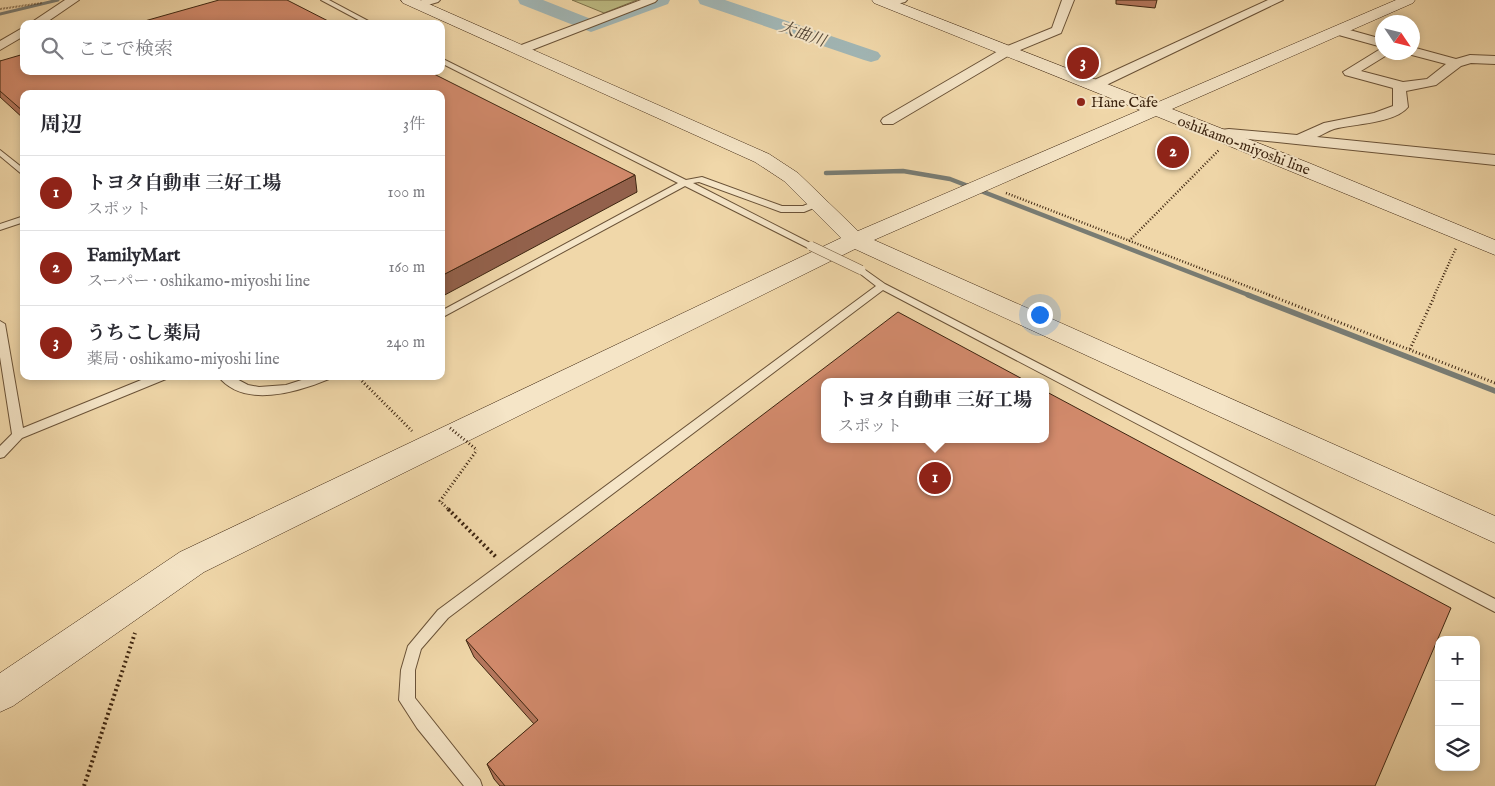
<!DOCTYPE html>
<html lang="ja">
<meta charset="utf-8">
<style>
:root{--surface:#fff;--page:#f7f7f7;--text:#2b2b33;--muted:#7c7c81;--line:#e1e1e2;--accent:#8f2418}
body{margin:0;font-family:"IM FELL English","Noto Serif JP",serif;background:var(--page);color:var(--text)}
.controls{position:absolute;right:15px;bottom:15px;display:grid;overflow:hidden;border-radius:10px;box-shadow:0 2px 8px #0003}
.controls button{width:45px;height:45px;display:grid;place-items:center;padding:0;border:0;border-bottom:1px solid var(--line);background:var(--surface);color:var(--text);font:25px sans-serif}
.compass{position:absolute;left:1375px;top:15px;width:45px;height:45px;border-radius:50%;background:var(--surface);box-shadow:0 2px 8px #0003;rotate:125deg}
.you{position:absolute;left:1039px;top:314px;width:18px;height:18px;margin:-12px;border:4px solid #fff;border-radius:50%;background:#1a73e8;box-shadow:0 0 0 8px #1a73e833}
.badge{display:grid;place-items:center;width:32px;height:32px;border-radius:50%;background:var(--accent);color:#fff;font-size:16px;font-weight:700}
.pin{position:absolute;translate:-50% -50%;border:2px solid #fff;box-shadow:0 1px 5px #0006}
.popup{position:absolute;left:821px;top:378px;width:228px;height:65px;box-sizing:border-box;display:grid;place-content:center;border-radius:10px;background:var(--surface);filter:drop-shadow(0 1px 4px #0005);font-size:16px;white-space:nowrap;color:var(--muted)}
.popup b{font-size:19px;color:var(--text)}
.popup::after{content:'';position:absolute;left:50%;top:100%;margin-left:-10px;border:10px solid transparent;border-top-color:var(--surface)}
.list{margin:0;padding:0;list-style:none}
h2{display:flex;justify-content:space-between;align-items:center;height:65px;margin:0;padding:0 20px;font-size:21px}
h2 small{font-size:16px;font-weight:400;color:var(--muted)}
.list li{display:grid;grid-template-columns:32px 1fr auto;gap:15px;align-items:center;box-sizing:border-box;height:75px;padding:0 20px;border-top:1px solid var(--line)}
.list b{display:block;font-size:19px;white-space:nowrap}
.list p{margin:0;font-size:16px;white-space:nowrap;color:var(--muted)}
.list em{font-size:16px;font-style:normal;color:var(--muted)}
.icon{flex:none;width:28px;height:28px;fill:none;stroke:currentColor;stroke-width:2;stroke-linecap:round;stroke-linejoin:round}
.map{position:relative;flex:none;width:1495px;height:786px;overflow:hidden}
.search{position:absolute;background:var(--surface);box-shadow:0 2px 8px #0003;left:20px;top:20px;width:425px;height:55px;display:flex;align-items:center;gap:12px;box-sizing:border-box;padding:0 18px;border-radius:10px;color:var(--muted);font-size:19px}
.panel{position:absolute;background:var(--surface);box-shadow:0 2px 8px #0003;left:20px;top:90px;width:425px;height:290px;border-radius:10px}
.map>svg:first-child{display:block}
</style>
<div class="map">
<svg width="1495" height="786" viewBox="0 0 1495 786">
<rect width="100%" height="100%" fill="#f0d7a9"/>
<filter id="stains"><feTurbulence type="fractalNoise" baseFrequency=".004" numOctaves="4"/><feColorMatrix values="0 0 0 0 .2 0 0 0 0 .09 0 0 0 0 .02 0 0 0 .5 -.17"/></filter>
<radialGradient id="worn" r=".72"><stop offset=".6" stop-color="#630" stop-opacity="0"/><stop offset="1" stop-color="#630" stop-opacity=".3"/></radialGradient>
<path fill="#bebd85" stroke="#7e724b" d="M 572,0 L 637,0 L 604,13 Z"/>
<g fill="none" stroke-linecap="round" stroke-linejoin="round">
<path stroke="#797c73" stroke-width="3" d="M 0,14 L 58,0"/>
<path stroke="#797c73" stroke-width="4.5" d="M 826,173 L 903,171 L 950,179 L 1251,296"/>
<path stroke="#797c73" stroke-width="5.5" d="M 1248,295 L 1495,391"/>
<path fill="#a1b6b5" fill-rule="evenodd" d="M 518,0 L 543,0 L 591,19 L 644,0 L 670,0 L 668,4 L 591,32 L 520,4 Z
M 698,0 L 725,0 L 878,52 L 881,56 L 878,60 L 871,62 L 864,60 L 700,4 Z"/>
<g stroke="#6a5237" stroke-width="2">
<path id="lane" d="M 321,0 L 329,0 L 374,24 L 366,24 Z
M 441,58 L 686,180 L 702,177 L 782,206 L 803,206 L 815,201 L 821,201 L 821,205 L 804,212 L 781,212 L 699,182 L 693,183 L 816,246 L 811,249 L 808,248 L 685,186 L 441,318 L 441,311 L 678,183 L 441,63 Z
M 0,150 L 24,169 L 24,176 L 0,156 Z
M 24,216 L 24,222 L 0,230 L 0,224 Z
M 861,267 L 885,284 L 1495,599 L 1495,612 L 883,290 L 448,618 L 421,649 L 415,670 L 415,698 L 480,780 L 482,786 L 464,786 L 417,728 L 399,700 L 401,670 L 408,646 L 438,610 L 876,286 L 858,272 L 856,270 Z
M 0,321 L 5,324 L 23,428 L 151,376 L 167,376 L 166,379 L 22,438 L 4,457 L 0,458 L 0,446 L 12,434 L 0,357 Z
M 218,376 L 231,376 L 248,385 L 259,387 L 286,385 L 314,376 L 330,376 L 329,379 C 298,392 243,409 218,376 Z"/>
</g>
<g stroke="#6a5237" stroke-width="2">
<path id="street" d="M 65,0 L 79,0 L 44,24 L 29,24 Z
M 422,0 L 440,0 L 438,2 L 418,8 L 412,5 Z
M 641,0 L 657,0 L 655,2 L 524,53 L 520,54 L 514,50 L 516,47 Z
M 907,0 L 905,2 L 889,6 L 883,3 L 887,0 Z
M 1062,0 L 1074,0 L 1061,33 L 1013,53 L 893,124 L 883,124 L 881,121 L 883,118 L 1005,47 L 1052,28 Z
M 1268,0 L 1283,0 L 1100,88 L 1090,88 L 1088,85 L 1090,82 Z
M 24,27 L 24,36 L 0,50 L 0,41 Z
M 1339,27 L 1382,39 L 1382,47 L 1335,34 L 1333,31 Z
M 1412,47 L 1456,59 L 1470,55 L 1495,56 L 1495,64 L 1471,63 L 1461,66 L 1436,85 L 1406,91 L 1408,107 C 1396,123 1353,124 1334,129 C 1328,131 1322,135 1317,137 L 1495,155 L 1495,165 L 1229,137 L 1211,137 L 1209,134 L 1211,131 L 1229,129 L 1297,135 L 1324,123 L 1374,113 L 1393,106 L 1393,88 L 1345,75 L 1343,72 L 1382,48 L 1382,52 L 1389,52 L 1387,55 L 1361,71 L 1403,82 L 1427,79 L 1446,64 L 1408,54 L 1412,52 Z"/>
</g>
<g stroke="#3e2611" stroke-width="1">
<path id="secondary" d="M 401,0 L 420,0 L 769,154 L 798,173 L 858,231 L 1140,110 L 874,3 L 872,0 L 892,0 L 1156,103 L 1396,0 L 1415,0 L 1413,3 L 1172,109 L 1309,163 L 1495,240 L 1495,255 L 1156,116 L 874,240 L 1495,516 L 1495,543 L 855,249 L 204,572 L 13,706 L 0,712 L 0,673 L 180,552 L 841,238 L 784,181 L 755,162 L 403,3 Z"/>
</g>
<path stroke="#3e2611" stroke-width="2" stroke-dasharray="0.5 1" stroke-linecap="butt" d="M 0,9 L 42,3"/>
<path stroke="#3e2611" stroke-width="2.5" stroke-dasharray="1 2" stroke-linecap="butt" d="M 1006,193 L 1272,296
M 1129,241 L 1219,150
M 1434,296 L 1456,248"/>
<path stroke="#3e2611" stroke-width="3" stroke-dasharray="1 2.5" stroke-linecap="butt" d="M 1269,295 L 1495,383
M 1410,349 L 1435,295
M 357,376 L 412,431
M 450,511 L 440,501 L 477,450"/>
<path stroke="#3e2611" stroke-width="4" stroke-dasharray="2 3" stroke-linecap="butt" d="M 448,509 L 496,557
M 84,786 L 135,633"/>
<use href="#lane" fill="#f5e5c7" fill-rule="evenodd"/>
<use href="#street" fill="#f5e5c7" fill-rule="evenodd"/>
<use href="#secondary" fill="#f5e5c7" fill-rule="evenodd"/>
<g stroke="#6a5237" stroke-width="10" stroke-linecap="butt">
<path id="lane-bridge" d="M 811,246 L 861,270"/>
</g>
<path stroke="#3e2611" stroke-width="3" stroke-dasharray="1 2.5" stroke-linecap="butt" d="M 450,428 L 477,450"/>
<use href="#lane-bridge" stroke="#f5e5c7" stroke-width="9"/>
</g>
<path fill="#b5775d" stroke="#3e2611" d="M 1116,0 L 1157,0 L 1155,8 L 1116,4 Z
M 0,61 L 637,192 L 24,94 L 24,119 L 0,97 Z
M 466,640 L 1375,786 L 500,786 L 494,779 L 487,764 L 534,724 L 474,657 Z"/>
<path fill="#93614c" stroke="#3e2611" d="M 635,175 L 637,192 L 441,297 L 441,276 Z"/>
<path fill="#d28a6c" stroke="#3e2611" d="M 219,0 L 287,0 L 334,24 L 134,24 Z
M 24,54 L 24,71 L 428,71 L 635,175 L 441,276 L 441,94 L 24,94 L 24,112 L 0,91 L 0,61 Z
M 898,312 L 1028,382 L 825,382 L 825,439 L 1045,439 L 1045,391 L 1451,608 L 1375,786 L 505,786 L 487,764 L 538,720 L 466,640 Z"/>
<circle fill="#8f2418" stroke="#f5e5c7" stroke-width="2" cx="1081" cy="102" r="5"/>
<g text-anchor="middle" stroke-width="4" stroke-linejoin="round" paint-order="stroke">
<g font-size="15" fill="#3e2611" stroke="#f5e5c7" text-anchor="start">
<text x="1091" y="107">Hane Cafe</text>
</g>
<g font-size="15" fill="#3e2611" stroke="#f5e5c7">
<text transform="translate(1244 145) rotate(21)" y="5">oshikamo-miyoshi line</text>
</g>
<g font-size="16" font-style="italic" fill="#574a3a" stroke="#f5e5c7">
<text transform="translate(803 33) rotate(19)" y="6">大曲川</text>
</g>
</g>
<rect width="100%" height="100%" filter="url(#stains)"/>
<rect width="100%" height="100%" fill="url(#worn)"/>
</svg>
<div class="controls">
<button>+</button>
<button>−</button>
<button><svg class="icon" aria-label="layers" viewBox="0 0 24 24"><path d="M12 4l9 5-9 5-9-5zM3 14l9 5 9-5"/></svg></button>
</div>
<svg class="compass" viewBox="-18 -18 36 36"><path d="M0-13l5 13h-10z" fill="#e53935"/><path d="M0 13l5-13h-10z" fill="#7c7c81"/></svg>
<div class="you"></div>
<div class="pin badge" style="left:935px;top:478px">1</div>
<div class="popup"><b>トヨタ自動車 三好工場</b>スポット</div>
<div class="pin badge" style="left:1173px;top:152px">2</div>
<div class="pin badge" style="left:1083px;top:63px">3</div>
<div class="search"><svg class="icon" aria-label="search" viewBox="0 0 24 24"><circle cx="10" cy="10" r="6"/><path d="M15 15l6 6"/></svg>ここで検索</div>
<section class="panel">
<h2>周辺<small>3件</small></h2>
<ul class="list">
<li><span class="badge">1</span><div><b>トヨタ自動車 三好工場</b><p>スポット</p></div><em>100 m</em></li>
<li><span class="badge">2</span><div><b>FamilyMart</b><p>スーパー · oshikamo-miyoshi line</p></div><em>160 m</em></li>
<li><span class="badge">3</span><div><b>うちこし薬局</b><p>薬局 · oshikamo-miyoshi line</p></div><em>240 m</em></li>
</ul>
</section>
</div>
